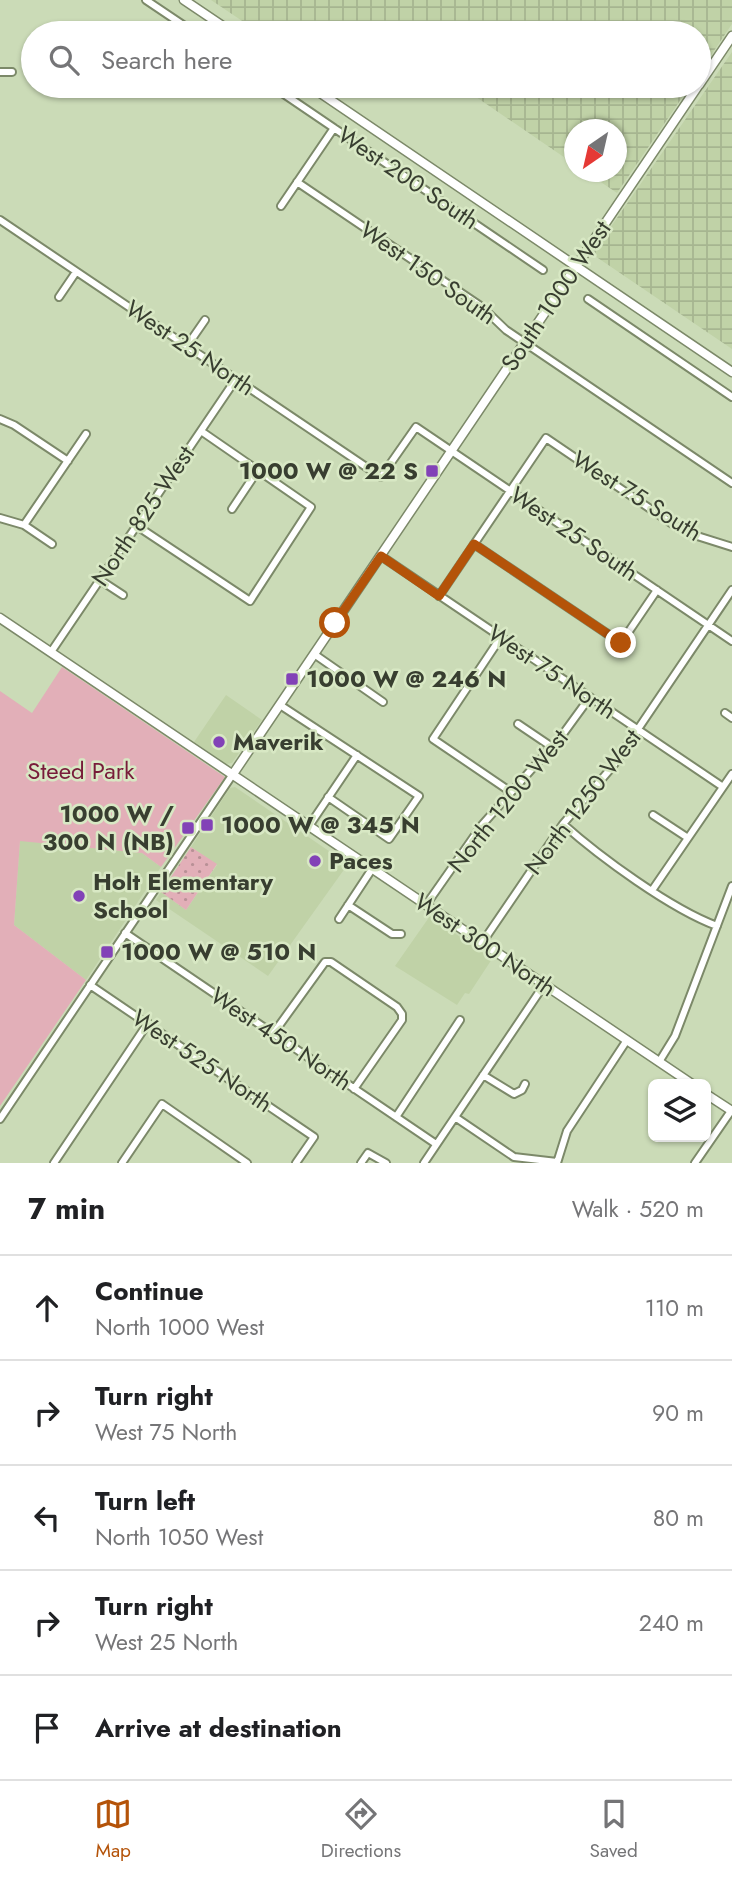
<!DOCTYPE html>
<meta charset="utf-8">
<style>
:root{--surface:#fff;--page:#f6f6f6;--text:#202124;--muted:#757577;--line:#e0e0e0;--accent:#b45309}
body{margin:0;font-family:Jost,sans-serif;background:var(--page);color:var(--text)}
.controls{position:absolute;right:21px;bottom:21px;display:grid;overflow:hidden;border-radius:10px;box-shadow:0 2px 5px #0004}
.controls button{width:63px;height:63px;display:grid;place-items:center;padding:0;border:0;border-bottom:2px solid var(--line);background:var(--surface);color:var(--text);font:35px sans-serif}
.compass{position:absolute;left:564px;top:119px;width:63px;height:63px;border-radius:50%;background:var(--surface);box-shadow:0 2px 5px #0004;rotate:214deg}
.stop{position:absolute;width:21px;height:21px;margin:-16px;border:5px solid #b45309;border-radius:50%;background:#fff}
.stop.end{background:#b45309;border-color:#fff;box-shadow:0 2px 7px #0008}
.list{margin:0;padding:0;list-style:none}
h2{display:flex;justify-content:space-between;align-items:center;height:91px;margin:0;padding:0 28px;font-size:30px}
h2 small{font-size:23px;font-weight:400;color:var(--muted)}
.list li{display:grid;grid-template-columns:46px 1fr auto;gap:21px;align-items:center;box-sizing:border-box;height:105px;padding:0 28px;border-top:2px solid var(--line)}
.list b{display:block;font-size:26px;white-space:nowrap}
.list p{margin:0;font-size:23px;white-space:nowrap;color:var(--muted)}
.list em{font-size:23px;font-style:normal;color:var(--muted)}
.icon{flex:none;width:38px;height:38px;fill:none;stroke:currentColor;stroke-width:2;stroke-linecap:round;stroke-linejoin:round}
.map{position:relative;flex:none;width:732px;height:1163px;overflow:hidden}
.search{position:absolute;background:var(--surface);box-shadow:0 2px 5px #0004;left:21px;right:21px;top:21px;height:77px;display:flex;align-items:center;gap:18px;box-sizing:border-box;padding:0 24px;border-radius:38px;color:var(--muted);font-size:26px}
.sheet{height:616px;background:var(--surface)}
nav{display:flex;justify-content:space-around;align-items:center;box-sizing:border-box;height:98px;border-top:2px solid var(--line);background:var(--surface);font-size:19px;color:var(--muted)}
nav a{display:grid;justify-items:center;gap:4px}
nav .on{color:var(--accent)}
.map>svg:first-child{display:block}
</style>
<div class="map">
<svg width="732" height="1163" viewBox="0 0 732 1163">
<defs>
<pattern id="industrial-grid" width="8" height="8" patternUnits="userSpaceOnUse" patternTransform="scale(1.75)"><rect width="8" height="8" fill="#c0d2a7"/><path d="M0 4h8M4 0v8" fill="none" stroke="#a6b590"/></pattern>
<pattern id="grass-dots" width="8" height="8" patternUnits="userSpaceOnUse" patternTransform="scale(1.75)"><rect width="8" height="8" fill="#e2afb8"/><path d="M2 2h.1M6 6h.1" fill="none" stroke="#b89096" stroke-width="1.8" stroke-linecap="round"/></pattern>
</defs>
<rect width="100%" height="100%" fill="#cbdbb7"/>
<path fill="#c0d2a7" d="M 226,695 L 262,720 L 232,763 L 226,764 L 194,742 Z
M 235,787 L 348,864 L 268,976 L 156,900 L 161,892 L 186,910 L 217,865 L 191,847 L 230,788 Z
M 20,840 L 142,853 L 161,867 L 86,980 L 14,925 Z
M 430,916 L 492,959 L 469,994 L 465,993 L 457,1005 L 395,966 Z"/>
<path fill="url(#industrial-grid)" d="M 211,0 L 732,0 L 732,24 L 699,73 L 699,33 L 260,33 Z
M 732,52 L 732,349 L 592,254 Z
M 460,86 L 690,86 L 617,193 L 586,172 L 616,172 L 616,130 L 574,130 L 574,164 Z"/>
<path fill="url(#grass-dots)" d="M 191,847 L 217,864 L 186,910 L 161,892 Z"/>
<path fill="#e2afb8" d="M 62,667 L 225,777 L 161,867 L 142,853 L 20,841 L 14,925 L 86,980 L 0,1106 L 0,691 L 32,713 Z"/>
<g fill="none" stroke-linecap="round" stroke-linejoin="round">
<g stroke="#7c8969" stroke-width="10">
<path id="minor" d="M 146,0 L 195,33
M 0,72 L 12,72
M 272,86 L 543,270
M 297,182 L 482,307 L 506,330 L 732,483
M 281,206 L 334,128
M 0,220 L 381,477 L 416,427 L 732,641
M 59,297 L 76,272
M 588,299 L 732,397
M 187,346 L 205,320
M 0,419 L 14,425 L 68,461
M 232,509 L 258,470
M 0,518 L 24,525 L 52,544
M 24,525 L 86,434
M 137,526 L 250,601 L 311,507 L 201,431
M 474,544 L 621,643 L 657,590
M 381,556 L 723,787
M 100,580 L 123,595
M 439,596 L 546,438 L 677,527 L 694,535 L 732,547
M 501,637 L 433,739 L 511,792
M 51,652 L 236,379
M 314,654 L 383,702
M 280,705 L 419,796 L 389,839 L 328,797
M 725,713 L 732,718
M 518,724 L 552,747
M 653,815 L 688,838
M 563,824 C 600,857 671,909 717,926
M 309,826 L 357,755
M 653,889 L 732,774
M 348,905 L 392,934 L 401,934
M 426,905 L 482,825 L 563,734 L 590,697
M 339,919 L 372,869
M 125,933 L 436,1144
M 482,943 L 563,824 L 613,766 L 732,590
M 90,985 L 314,1137 L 296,1163
M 273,1034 L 325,962 L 331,962 L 397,1007 L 402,1014 L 402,1020 L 354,1089
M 659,1062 L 675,1036 L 732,886
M 483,1075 L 514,1094 L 522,1090 L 525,1084
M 396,1117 L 460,1020
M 455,1117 L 514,1157 L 557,1162
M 0,1119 L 233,774
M 54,1163 L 148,1023
M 122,1163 L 162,1104 L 247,1163
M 361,1163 L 368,1153 L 386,1163
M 424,1163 L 544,985
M 557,1163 L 567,1131 L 627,1040
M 695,1163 L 731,1111"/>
</g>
<g stroke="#7c8969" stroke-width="11">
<path id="major" d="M 184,0 L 233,33
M 699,85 L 732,36
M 310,86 L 732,372
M 0,618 L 692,1084
M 233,774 L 698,86
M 706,1094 L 732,1111"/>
</g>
<use href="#minor" stroke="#fff" stroke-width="6"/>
<use href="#major" stroke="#fff" stroke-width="8"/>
</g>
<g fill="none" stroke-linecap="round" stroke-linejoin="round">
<path stroke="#b45309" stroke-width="9" d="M 335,623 L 381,556 L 439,596 L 474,544 L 621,643"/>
</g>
<g fill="#8242b7" stroke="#d8e8c4" stroke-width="2.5">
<rect x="425" y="464" width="14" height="14" rx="3.5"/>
<rect x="285" y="672" width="14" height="14" rx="3.5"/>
<circle cx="219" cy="742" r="7"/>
<rect x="200" y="818" width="14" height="14" rx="3.5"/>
<rect x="181" y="821" width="14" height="14" rx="3.5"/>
<circle cx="315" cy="861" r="7"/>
<circle cx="79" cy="896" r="7"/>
<rect x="100" y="945" width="14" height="14" rx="3.5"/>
</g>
<g text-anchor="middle" stroke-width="5" stroke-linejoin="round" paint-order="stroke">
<g font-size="24" fill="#383e30" stroke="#d8e8c4">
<text transform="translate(408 178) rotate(34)" y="8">West 200 South</text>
<text transform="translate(428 273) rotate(35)" y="8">West 150 South</text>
<text transform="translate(556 296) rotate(-56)" y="8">South 1000 West</text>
<text transform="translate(190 348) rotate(34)" y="8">West 25 North</text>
<text transform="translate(637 496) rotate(32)" y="8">West 75 South</text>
<text transform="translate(143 516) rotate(-56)" y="8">North 825 West</text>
<text transform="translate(574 534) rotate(34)" y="8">West 25 South</text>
<text transform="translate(552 672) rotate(34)" y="8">West 75 North</text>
<text transform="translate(508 801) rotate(-51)" y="8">North 1200 West</text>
<text transform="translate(583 802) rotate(-53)" y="8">North 1250 West</text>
<text transform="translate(485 945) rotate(34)" y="8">West 300 North</text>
<text transform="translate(281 1039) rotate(34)" y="8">West 450 North</text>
<text transform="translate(202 1061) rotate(34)" y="8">West 525 North</text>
</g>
<g font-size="24" font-weight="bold" fill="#383e30" stroke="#d8e8c4" text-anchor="start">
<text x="418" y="479" text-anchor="end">1000 W @ 22 S</text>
<text x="306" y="687">1000 W @ 246 N</text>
<text x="233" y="750">Maverik</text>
<text x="174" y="822" text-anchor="end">1000 W /<tspan x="174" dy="28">300 N (NB)</tspan></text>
<text x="221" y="833">1000 W @ 345 N</text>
<text x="329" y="869">Paces</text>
<text x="93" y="890">Holt Elementary<tspan x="93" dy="28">School</tspan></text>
<text x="121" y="960">1000 W @ 510 N</text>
</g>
<g font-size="24" fill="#781c3a" stroke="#d8e8c4">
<text x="81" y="779">Steed Park</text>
</g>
</g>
</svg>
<div class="controls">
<button><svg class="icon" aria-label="layers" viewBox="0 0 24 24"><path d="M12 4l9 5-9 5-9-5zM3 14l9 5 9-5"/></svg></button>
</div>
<svg class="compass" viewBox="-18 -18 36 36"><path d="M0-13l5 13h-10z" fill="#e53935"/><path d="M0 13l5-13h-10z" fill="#757577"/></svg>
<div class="stop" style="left:335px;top:623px"></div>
<div class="stop end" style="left:621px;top:643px"></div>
<div class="search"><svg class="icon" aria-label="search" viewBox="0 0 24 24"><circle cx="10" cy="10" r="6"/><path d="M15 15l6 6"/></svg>Search here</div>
</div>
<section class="sheet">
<h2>7 min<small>Walk · 520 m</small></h2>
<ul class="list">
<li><svg class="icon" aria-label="ahead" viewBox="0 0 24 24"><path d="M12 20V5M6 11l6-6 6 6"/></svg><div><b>Continue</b><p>North 1000 West</p></div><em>110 m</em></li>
<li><svg class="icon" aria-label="right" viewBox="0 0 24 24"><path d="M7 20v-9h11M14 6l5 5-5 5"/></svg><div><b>Turn right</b><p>West 75 North</p></div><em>90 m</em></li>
<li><svg class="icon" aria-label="left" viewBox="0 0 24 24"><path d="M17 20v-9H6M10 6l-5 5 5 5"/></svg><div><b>Turn left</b><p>North 1050 West</p></div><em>80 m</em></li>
<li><svg class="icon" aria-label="right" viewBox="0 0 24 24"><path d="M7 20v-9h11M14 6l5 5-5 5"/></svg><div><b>Turn right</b><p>West 25 North</p></div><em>240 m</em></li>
<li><svg class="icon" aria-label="arrive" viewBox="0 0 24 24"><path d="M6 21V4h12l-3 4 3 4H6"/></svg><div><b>Arrive at destination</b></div></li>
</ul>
</section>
<nav>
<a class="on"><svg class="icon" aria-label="map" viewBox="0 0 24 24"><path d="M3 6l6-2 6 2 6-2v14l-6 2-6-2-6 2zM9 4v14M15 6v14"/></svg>Map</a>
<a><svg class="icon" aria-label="directions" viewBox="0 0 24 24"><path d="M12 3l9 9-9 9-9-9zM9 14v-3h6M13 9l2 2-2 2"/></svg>Directions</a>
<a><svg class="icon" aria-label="saved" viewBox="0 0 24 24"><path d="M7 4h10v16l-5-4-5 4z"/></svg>Saved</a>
</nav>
